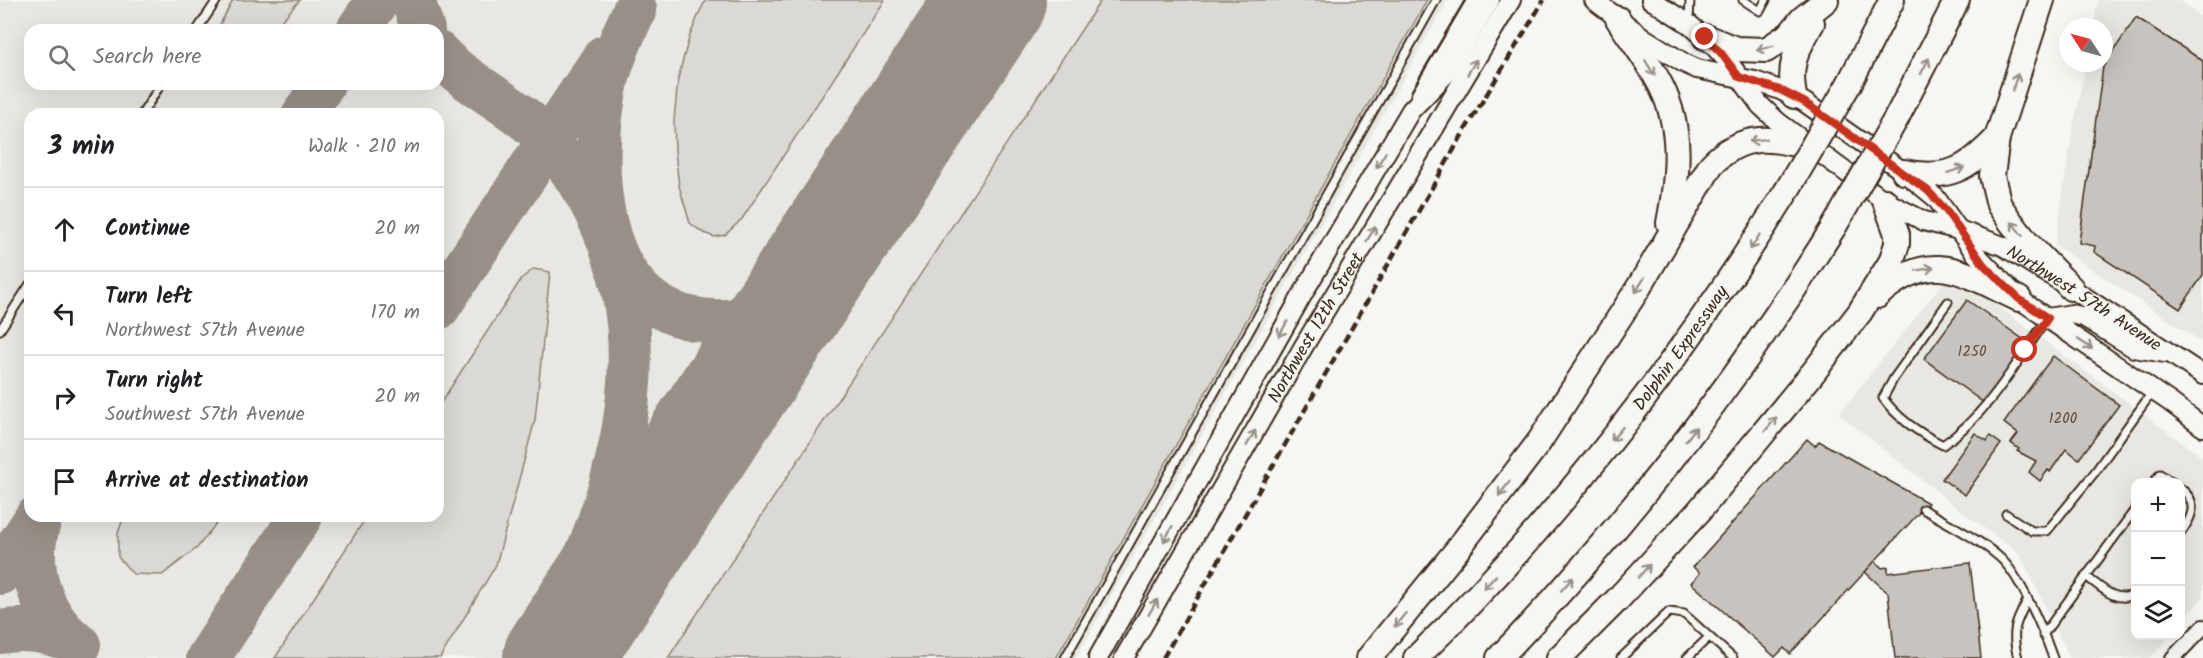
<!DOCTYPE html>
<meta charset="utf-8">
<style>
:root{--surface:#fff;--page:#f6f6f6;--text:#202124;--muted:#757577;--line:#e0e0e0}
body{margin:0;font-family:Kalam,sans-serif;background:var(--page);color:var(--text)}
.controls{position:absolute;right:18px;bottom:18px;display:grid;overflow:hidden;border-radius:12px;box-shadow:0 6px 24px #0002}
.controls button{width:54px;height:54px;display:grid;place-items:center;padding:0;border:0;border-bottom:2px solid var(--line);background:var(--surface);color:var(--text);font:30px sans-serif}
.compass{position:absolute;left:2059px;top:18px;width:54px;height:54px;border-radius:50%;background:var(--surface);box-shadow:0 6px 24px #0002;rotate:306deg}
.stop{position:absolute;width:18px;height:18px;margin:-14px;border:4px solid #c8321e;border-radius:50%;background:#fff}
.stop.end{background:#c8321e;border-color:#fff;box-shadow:0 2px 6px #0008}
.list{margin:0;padding:0;list-style:none}
h2{display:flex;justify-content:space-between;align-items:center;height:78px;margin:0;padding:0 24px;font-size:26px}
h2 small{font-size:20px;font-weight:400;color:var(--muted)}
.list li{display:grid;grid-template-columns:39px 1fr auto;gap:18px;align-items:center;box-sizing:border-box;height:84px;padding:0 24px;border-top:2px solid var(--line)}
.list b{display:block;font-size:22px;white-space:nowrap}
.list p{margin:0;font-size:20px;white-space:nowrap;color:var(--muted)}
.list em{font-size:20px;font-style:normal;color:var(--muted)}
.icon{flex:none;width:33px;height:33px;fill:none;stroke:currentColor;stroke-width:2;stroke-linecap:round;stroke-linejoin:round}
.map{position:relative;flex:none;width:2203px;height:658px;overflow:hidden}
.search{position:absolute;background:var(--surface);box-shadow:0 6px 24px #0002;left:24px;top:24px;width:420px;height:66px;display:flex;align-items:center;gap:15px;box-sizing:border-box;padding:0 21px;border-radius:18px;color:var(--muted);font-size:22px}
.panel{position:absolute;background:var(--surface);box-shadow:0 6px 24px #0002;left:24px;top:108px;width:420px;height:414px;border-radius:18px}
.map>svg:first-child{display:block}
</style>
<div class="map">
<svg width="2203" height="658" viewBox="0 0 2203 658">
<rect width="100%" height="100%" fill="#f6f6f2"/>
<filter id="ink" filterUnits="userSpaceOnUse"><feTurbulence type="fractalNoise" baseFrequency=".0167" numOctaves="2"/><feDisplacementMap in="SourceGraphic" scale="12" xChannelSelector="R" yChannelSelector="G"/><feConvolveMatrix kernelMatrix="1 2 1 2 8 2 1 2 1" color-interpolation-filters="sRGB"/></filter>
<g filter="url(#ink)">
<path fill="#e8e7e2" fill-rule="evenodd" d="M 0,0 L 1448,0 L 1076,658 L 0,658 ZM 30,30 L 438,30 L 438,84 L 30,84 ZM 30,114 L 438,114 L 438,516 L 30,516 Z
M 2098,0 L 2179,0 L 2203,18 L 2203,343 L 2055,245 L 2072,133 L 2086,63 L 2104,63 L 2104,27 L 2093,27 Z
M 1945,280 L 1980,293 L 2203,458 L 2203,597 L 2181,623 L 2180,482 L 2136,482 L 2136,636 L 2170,636 L 2150,658 L 2070,658 L 2020,554 L 1965,514 L 1839,414 Z"/>
<path fill="#dad9d3" stroke="#8a8278" stroke-width="1.5" d="M 233,0 L 300,0 L 273,30 L 217,30 Z
M 706,0 L 885,0 L 742,219 L 725,235 L 714,237 L 702,232 L 690,223 L 679,186 L 675,151 L 674,121 L 678,78 L 689,38 L 700,11 Z
M 1101,0 L 1427,0 L 1056,658 L 668,658 Z
M 534,269 L 550,272 L 535,420 L 496,565 L 440,658 L 275,658 L 367,516 L 438,516 L 438,407 L 522,278 Z
M 124,516 L 222,516 L 197,548 L 162,575 L 133,574 L 118,557 L 118,533 Z"/>
<g fill="none" stroke-linecap="round" stroke-linejoin="round">
<path stroke="#989088" stroke-width="44" d="M 413,0 L 423,30
M 635,9 C 624,33 613,56 607,81 C 589,160 592,301 694,319 C 747,329 778,306 814,270
M 358,30 L 378,0
M 438,53 C 471,89 520,106 551,144 C 685,303 626,493 538,658
M 304,114 L 323,84
M 438,308 L 604,57
M 41,516 C 24,563 38,613 77,644
M 0,573 L 36,518
M 0,632 C 27,627 55,632 79,645
M 208,658 L 301,516"/>
<path stroke="#989088" stroke-width="108" d="M 557,658 L 992,0"/>
</g>
<path fill="#c8c3be" stroke="#3b2a1e" stroke-width="1.5" d="M 2136,17 L 2203,61 L 2203,275 L 2180,309 L 2094,252 L 2095,246 L 2079,243 L 2103,67 Z
M 1967,300 L 2027,342 L 1984,403 L 1924,359 Z
M 2053,356 L 2119,405 L 2079,459 L 2066,449 L 2050,472 L 2048,470 L 2040,481 L 2029,472 L 2036,461 L 2017,451 L 2019,449 L 2011,443 L 2018,434 L 2004,423 Z
M 1975,433 L 1987,441 L 1990,436 L 2001,444 L 1965,495 L 1942,479 Z
M 1807,439 L 1815,446 L 1819,441 L 1928,503 L 1790,654 L 1784,648 L 1775,657 L 1691,583 L 1700,573 L 1693,567 Z
M 1875,561 L 1882,568 L 1888,567 L 1888,573 L 1970,563 L 1981,658 L 1895,658 L 1888,593 L 1865,572 Z"/>
<g fill="none" stroke-linecap="round" stroke-linejoin="round">
<g stroke="#3b2a1e" stroke-width="11">
<path id="service" d="M 1743,0 L 1760,11 L 1766,0
M 1689,22 L 1690,0
M 197,30 L 217,0
M 142,114 L 161,84
M 1948,302 L 1894,378 L 1883,398 C 1897,418 1921,434 1943,445 C 1988,414 2016,363 2047,319
M 0,330 L 30,284
M 2154,482 L 2160,474 L 2172,482
M 2180,488 C 2200,502 2192,518 2180,534
M 1923,509 C 1948,524 1976,537 1998,556 C 2020,574 2043,630 2053,658
M 2006,514 L 2032,531 L 2047,531 L 2095,472 L 2153,391
M 2087,577 C 2102,588 2116,604 2136,594
M 2043,635 L 2136,508
M 1065,658 L 1436,0
M 1621,658 L 1669,612 L 1684,614 L 1733,658
M 1687,658 L 1709,637
M 2018,658 C 2011,633 2015,623 2027,601"/>
</g>
<g stroke="#3b2a1e" stroke-width="18">
<path id="minor" d="M 2173,658 L 2203,627"/>
</g>
<g stroke="#3b2a1e" stroke-width="21">
<path id="tertiary" d="M 1420,95 L 1476,0"/>
</g>
<g stroke="#3b2a1e" stroke-width="22">
<g id="secondary">
<path d="M 1594,0 L 1644,38 L 1684,63 L 1697,69 L 1755,81 L 1780,90 L 1804,102 L 1904,172 L 1936,198 L 1975,253 L 2019,299 L 2170,402 L 2203,427"/>
<path id="s1" d="M 1651,0 L 1689,24 L 1712,44 L 1730,64 L 1760,105 L 1778,122 L 1885,201 L 1924,221 L 1959,230 L 2003,246 L 2071,288 L 2203,375"/>
<path d="M 2048,318 L 2072,314 L 2084,317 L 2134,348 L 2165,353"/>
<path d="M 1098,658 L 1309,283 L 1411,110 L 1448,72 L 1490,0"/>
<path id="s2" d="M 1124,658 L 1305,344 L 1511,0"/>
</g>
</g>
<g stroke="#3b2a1e" stroke-width="28">
<g id="motorway">
<path d="M 2042,0 L 1997,138 L 1992,176 L 1999,205 L 2011,222 L 2027,243 L 2071,288"/>
<path d="M 1618,19 C 1632,41 1649,62 1661,86 C 1683,129 1678,176 1669,223"/>
<path d="M 1705,37 L 1736,49 L 1766,50 L 1790,34 L 1802,19 L 1826,0"/>
<path d="M 1849,84 L 1892,0"/>
<path d="M 1794,96 C 1788,63 1796,52 1812,23"/>
<path d="M 1897,117 L 1957,0"/>
<path d="M 1904,172 C 1949,181 1968,168 1997,138"/>
<path d="M 1877,296 C 1931,246 1963,273 2019,299"/>
<path d="M 1369,658 L 1457,550 L 1539,442 L 1639,287 L 1711,165 C 1743,131 1775,137 1815,150"/>
<path id="s3" d="M 1416,658 C 1559,519 1680,361 1786,192"/>
<path d="M 1499,658 C 1626,526 1738,381 1835,225"/>
<path d="M 1559,658 L 1617,600 L 1699,511 L 1812,374 L 1860,312 L 1891,262 L 1897,244 L 1897,234 L 1885,201"/>
</g>
</g>
<use href="#service" stroke="#f6f6f2" stroke-width="7"/>
<use href="#minor" stroke="#f6f6f2" stroke-width="14"/>
<use href="#tertiary" stroke="#f6f6f2" stroke-width="16"/>
<use href="#secondary" stroke="#f6f6f2" stroke-width="18"/>
<use href="#motorway" stroke="#f6f6f2" stroke-width="24"/>
<path stroke="#3b2a1e" stroke-width="4.5" stroke-dasharray="9 4.5" stroke-linecap="butt" d="M 1163,658 L 1465,130 L 1544,0"/>
<g stroke="#3b2a1e" stroke-width="28" stroke-linecap="butt">
<path id="motorway-bridge" d="M 1786,192 L 1849,84
M 1835,225 L 1897,117"/>
</g>
<use href="#motorway-bridge" stroke="#f6f6f2" stroke-width="24"/>
</g>
<defs><path id="oneway-shaft" d="M-6 0H5M1.5-3L5.5 0L1.5 3" fill="none" stroke-width="1.6" stroke-linecap="round" stroke-linejoin="round" transform="scale(1.5)"/></defs>
<g stroke="#989088">
<use href="#oneway-shaft" transform="translate(1765 48) rotate(165)"/>
<use href="#oneway-shaft" transform="translate(1925 66) rotate(-63)"/>
<use href="#oneway-shaft" transform="translate(1472 67) rotate(-59)"/>
<use href="#oneway-shaft" transform="translate(1650 68) rotate(58)"/>
<use href="#oneway-shaft" transform="translate(2015 82) rotate(-72)"/>
<use href="#oneway-shaft" transform="translate(1758 140) rotate(173)"/>
<use href="#oneway-shaft" transform="translate(1381 160) rotate(121)"/>
<use href="#oneway-shaft" transform="translate(1956 170) rotate(-19)"/>
<use href="#oneway-shaft" transform="translate(2017 229) rotate(-128)"/>
<use href="#oneway-shaft" transform="translate(1371 234) rotate(-59)"/>
<use href="#oneway-shaft" transform="translate(1755 242) rotate(123)"/>
<use href="#oneway-shaft" transform="translate(1925 269) rotate(-10)"/>
<use href="#oneway-shaft" transform="translate(1640 285) rotate(121)"/>
<use href="#oneway-shaft" transform="translate(1283 329) rotate(120)"/>
<use href="#oneway-shaft" transform="translate(2085 344) rotate(34)"/>
<use href="#oneway-shaft" transform="translate(1771 424) rotate(-50)"/>
<use href="#oneway-shaft" transform="translate(1617 434) rotate(129)"/>
<use href="#oneway-shaft" transform="translate(1691 434) rotate(-53)"/>
<use href="#oneway-shaft" transform="translate(1251 438) rotate(-60)"/>
<use href="#oneway-shaft" transform="translate(1504 489) rotate(127)"/>
<use href="#oneway-shaft" transform="translate(1168 534) rotate(119)"/>
<use href="#oneway-shaft" transform="translate(1644 571) rotate(-48)"/>
<use href="#oneway-shaft" transform="translate(1490 582) rotate(133)"/>
<use href="#oneway-shaft" transform="translate(1567 584) rotate(-48)"/>
<use href="#oneway-shaft" transform="translate(1153 607) rotate(-60)"/>
<use href="#oneway-shaft" transform="translate(1400 620) rotate(129)"/>
</g>
</g>
<g fill="none" stroke-linecap="round" stroke-linejoin="round" filter="url(#ink)">
<path stroke="#c8321e" stroke-width="8" d="M 1705,37 L 1721,53 L 1739,77 L 1780,90 L 1804,102 L 1927,190 L 1945,209 L 1983,264 L 2019,299 L 2048,318 L 2025,350"/>
</g>
<g text-anchor="middle" stroke-width="6" stroke-linejoin="round" paint-order="stroke">
<g font-size="15" fill="#5e5046">
<text x="1972" y="356">1250</text>
<text x="2063" y="423">1200</text>
</g>
<g font-size="18" fill="#3b2a1e" stroke="#f6f6f2">
<text dy="6" stroke="none"><textPath href="#s1" startOffset="534">Northwest 57th Avenue</textPath></text>
<text dy="6" stroke="none"><textPath href="#s2" startOffset="382">Northwest 12th Street</textPath></text>
<text dy="6" stroke="none"><textPath href="#s3" startOffset="408">Dolphin Expressway</textPath></text>
</g>
</g>
</svg>
<div class="controls">
<button>+</button>
<button>−</button>
<button><svg class="icon" aria-label="layers" viewBox="0 0 24 24"><path d="M12 4l9 5-9 5-9-5zM3 14l9 5 9-5"/></svg></button>
</div>
<svg class="compass" viewBox="-18 -18 36 36"><path d="M0-13l5 13h-10z" fill="#e53935"/><path d="M0 13l5-13h-10z" fill="#757577"/></svg>
<div class="stop" style="left:2025px;top:350px"></div>
<div class="stop end" style="left:1705px;top:37px"></div>
<div class="search"><svg class="icon" aria-label="search" viewBox="0 0 24 24"><circle cx="10" cy="10" r="6"/><path d="M15 15l6 6"/></svg>Search here</div>
<section class="panel">
<h2>3 min<small>Walk · 210 m</small></h2>
<ul class="list">
<li><svg class="icon" aria-label="ahead" viewBox="0 0 24 24"><path d="M12 20V5M6 11l6-6 6 6"/></svg><div><b>Continue</b></div><em>20 m</em></li>
<li><svg class="icon" aria-label="left" viewBox="0 0 24 24"><path d="M17 20v-9H6M10 6l-5 5 5 5"/></svg><div><b>Turn left</b><p>Northwest 57th Avenue</p></div><em>170 m</em></li>
<li><svg class="icon" aria-label="right" viewBox="0 0 24 24"><path d="M7 20v-9h11M14 6l5 5-5 5"/></svg><div><b>Turn right</b><p>Southwest 57th Avenue</p></div><em>20 m</em></li>
<li><svg class="icon" aria-label="arrive" viewBox="0 0 24 24"><path d="M6 21V4h12l-3 4 3 4H6"/></svg><div><b>Arrive at destination</b></div></li>
</ul>
</section>
</div>
